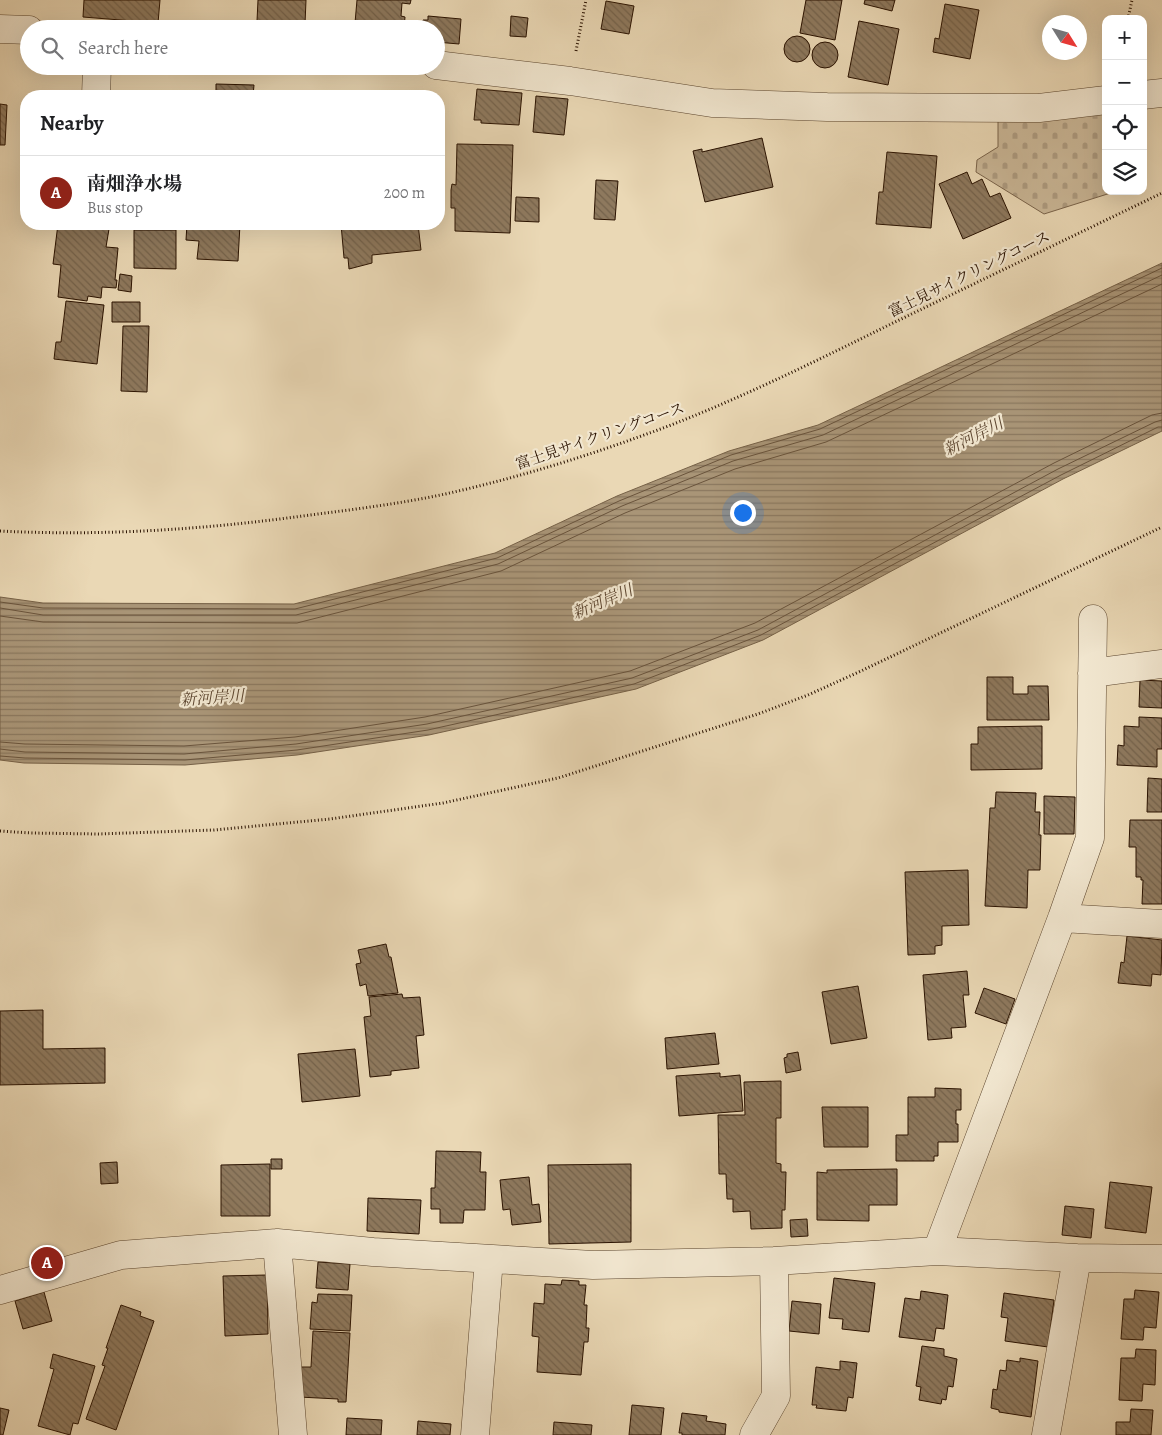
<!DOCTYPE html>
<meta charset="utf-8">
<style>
:root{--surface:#fff;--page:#f6f6f6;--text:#202124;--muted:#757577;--line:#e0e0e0;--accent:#8f2418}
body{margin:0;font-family:Alegreya,"Noto Serif JP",serif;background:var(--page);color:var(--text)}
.controls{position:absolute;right:15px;top:15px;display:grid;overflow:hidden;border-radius:10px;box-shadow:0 5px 20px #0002}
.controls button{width:45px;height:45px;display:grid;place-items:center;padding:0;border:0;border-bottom:1px solid var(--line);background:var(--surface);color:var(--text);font:25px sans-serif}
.compass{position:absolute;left:1042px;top:15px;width:45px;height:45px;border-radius:50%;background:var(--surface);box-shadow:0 5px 20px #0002;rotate:127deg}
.you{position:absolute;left:742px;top:512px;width:18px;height:18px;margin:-12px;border:4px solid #fff;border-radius:50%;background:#1a73e8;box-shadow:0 0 0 8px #1a73e833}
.badge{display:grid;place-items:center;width:32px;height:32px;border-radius:50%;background:var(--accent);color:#fff;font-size:16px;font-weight:700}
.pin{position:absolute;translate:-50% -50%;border:2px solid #fff;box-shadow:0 1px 5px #0006}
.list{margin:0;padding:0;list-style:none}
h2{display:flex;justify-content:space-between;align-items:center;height:65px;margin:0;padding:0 20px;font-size:21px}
h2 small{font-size:16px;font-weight:400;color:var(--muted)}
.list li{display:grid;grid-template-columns:32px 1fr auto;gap:15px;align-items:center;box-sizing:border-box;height:75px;padding:0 20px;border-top:1px solid var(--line)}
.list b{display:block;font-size:19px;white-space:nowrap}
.list p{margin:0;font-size:16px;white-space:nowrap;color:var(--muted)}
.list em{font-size:16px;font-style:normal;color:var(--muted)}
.icon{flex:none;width:28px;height:28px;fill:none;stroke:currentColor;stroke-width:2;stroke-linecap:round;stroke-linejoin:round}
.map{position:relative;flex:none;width:1162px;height:1435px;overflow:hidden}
.search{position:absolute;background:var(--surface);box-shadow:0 5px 20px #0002;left:20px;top:20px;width:425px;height:55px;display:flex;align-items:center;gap:12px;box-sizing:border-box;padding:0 18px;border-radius:28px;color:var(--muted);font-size:19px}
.panel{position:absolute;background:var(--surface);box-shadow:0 5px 20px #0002;left:20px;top:90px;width:425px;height:140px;border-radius:20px}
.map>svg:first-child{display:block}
</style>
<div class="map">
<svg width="1162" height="1435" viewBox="0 0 1162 1435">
<defs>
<pattern id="cemetery-stones" width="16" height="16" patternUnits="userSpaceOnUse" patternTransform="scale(1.25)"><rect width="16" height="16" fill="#c9b696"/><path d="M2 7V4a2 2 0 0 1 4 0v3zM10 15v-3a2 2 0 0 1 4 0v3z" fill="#ad9b80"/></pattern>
<pattern id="water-rules" width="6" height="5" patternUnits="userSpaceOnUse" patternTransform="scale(1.25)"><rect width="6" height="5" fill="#a99577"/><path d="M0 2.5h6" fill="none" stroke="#8a785f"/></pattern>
<pattern id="building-back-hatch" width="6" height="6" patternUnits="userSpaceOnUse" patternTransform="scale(1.25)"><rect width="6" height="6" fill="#8e795e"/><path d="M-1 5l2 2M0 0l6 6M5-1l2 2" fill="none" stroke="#74624b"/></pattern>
</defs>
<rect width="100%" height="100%" fill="#ead8b5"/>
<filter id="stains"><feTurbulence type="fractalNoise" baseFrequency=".004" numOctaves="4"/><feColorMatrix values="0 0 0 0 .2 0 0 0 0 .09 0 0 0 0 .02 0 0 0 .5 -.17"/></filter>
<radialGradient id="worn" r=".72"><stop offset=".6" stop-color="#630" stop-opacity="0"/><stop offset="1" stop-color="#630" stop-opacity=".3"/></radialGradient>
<path fill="url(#cemetery-stones)" stroke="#7a644b" d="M 1106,114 L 1106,191 L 1117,191 L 1044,214 L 976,172 L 977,160 L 998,147 L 998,121 L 1053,119 Z"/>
<path fill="url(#water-rules)" stroke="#766147" d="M 1162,263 L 1162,431 L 1063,479 L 763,640 L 636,689 L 429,735 L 297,755 L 185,765 L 24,763 L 0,760 L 0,597 L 43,603 L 294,604 L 495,553 L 617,496 L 729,451 L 818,425 Z"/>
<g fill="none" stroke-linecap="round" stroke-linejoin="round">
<path stroke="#6a543c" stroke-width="1" d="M 0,602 L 43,608 L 295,609 L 497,558 L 619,501 L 731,455 L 820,429 L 1162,268
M 0,608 L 43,615 L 296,615 L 498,564 L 622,506 L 733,461 L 823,435 L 1162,275
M 0,616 L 43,622 L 297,623 L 501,571 L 625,513 L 735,469 L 826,442 L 1162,284
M 0,742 L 25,744 L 184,746 L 295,737 L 425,717 L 630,671 L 755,623 L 1054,463 L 1152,415 L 1162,413
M 0,749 L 25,752 L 184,754 L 296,744 L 427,724 L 632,678 L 758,630 L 1058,469 L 1155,422 L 1162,420
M 0,756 L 25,758 L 185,760 L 297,750 L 428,730 L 634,684 L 761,635 L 1061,475 L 1158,427 L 1162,427"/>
</g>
<path fill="url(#building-back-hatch)" stroke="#2a1200" d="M 84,0 L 160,0 L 158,23 L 83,17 Z
M 258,0 L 306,0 L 305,24 L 257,21 Z
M 357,0 L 411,0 L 410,4 L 402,3 L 401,16 L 405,17 L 404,28 L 355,23 Z
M 806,0 L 842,0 L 835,40 L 800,33 Z
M 865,0 L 895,0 L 892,11 L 864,4 Z
M 606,1 L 634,6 L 629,34 L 601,29 Z
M 945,4 L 979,10 L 970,59 L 933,52 L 935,38 L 939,39 Z
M 428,16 L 461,19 L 459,44 L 436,42 L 436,29 L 423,29 L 423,20 L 428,20 Z
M 511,16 L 528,18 L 526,37 L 510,36 Z
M 859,21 L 899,29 L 888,85 L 848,77 Z
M784 49a13 13 0 1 1 26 0a13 13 0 1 1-26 0Z
M812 55a13 13 0 1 1 26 0a13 13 0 1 1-26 0Z
M 216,84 L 254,85 L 253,96 L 216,96 Z
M 477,89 L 522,93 L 519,125 L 481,123 L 481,120 L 474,120 Z
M 536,96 L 568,99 L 564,135 L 533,132 Z
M 0,104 L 7,105 L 5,145 L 0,145 Z
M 762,138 L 773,187 L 705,202 L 693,151 L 702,149 L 702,152 Z
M 457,144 L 513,145 L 510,233 L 455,231 L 455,208 L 451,208 L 451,190 L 452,184 L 456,185 Z
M 887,152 L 937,156 L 931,228 L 876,224 L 879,192 L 883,192 Z
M 967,172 L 972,184 L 982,179 L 990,197 L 1000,193 L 1011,218 L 963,239 L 939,184 Z
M 596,180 L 618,181 L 615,220 L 594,219 Z
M 516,197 L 539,198 L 539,222 L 515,221 Z
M 58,224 L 109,229 L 106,247 L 118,248 L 115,280 L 117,280 L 116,288 L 102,287 L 101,298 L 88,296 L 87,301 L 58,297 L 61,265 L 53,264 Z
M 187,224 L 240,224 L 238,261 L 197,259 L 199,241 L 186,240 Z
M 341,224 L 418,224 L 421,250 L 372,255 L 372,263 L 349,269 L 348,258 L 344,258 Z
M 134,230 L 176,230 L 176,269 L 134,268 Z
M 120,274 L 132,276 L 131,292 L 118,290 Z
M 66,301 L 104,305 L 97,364 L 54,359 L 56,342 L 61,342 Z
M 112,302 L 140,302 L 140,322 L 112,322 Z
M 123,326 L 149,326 L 147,392 L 121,391 Z
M 987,677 L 1013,677 L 1013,694 L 1028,694 L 1028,686 L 1048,686 L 1049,720 L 987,720 Z
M 1140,680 L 1162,681 L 1162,708 L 1139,707 Z
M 1139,717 L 1162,718 L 1162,749 L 1157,749 L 1157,767 L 1117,765 L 1118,745 L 1124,746 L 1124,726 L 1139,727 Z
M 1042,726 L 1042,769 L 971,770 L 971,744 L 978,744 L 978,727 Z
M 1148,778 L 1162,779 L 1162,812 L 1147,812 Z
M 996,792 L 1036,793 L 1035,812 L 1040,812 L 1039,835 L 1041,835 L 1040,870 L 1028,870 L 1027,908 L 985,906 L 990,808 L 995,808 Z
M 1044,796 L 1075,797 L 1074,834 L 1044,834 Z
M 1130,820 L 1162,820 L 1162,904 L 1142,904 L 1143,880 L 1141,880 L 1141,877 L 1136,877 L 1136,847 L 1129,847 Z
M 968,870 L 969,925 L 942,926 L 942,945 L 935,946 L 935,954 L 908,955 L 905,872 Z
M 1127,936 L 1162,940 L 1161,975 L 1152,974 L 1151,986 L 1118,983 L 1121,962 L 1124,963 Z
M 386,944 L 389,957 L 391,957 L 398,993 L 368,996 L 366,984 L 360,986 L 356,964 L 361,963 L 358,950 Z
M 967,971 L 969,995 L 963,995 L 966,1027 L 951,1028 L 952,1038 L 928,1040 L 923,975 Z
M 858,986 L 867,1038 L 831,1044 L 822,992 Z
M 984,988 L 1015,999 L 1006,1024 L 975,1013 Z
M 402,994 L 403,998 L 420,997 L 424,1035 L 416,1036 L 419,1068 L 391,1071 L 391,1075 L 370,1077 L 364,1017 L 371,1016 L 369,997 Z
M 43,1010 L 43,1049 L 105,1048 L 105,1083 L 0,1085 L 0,1011 Z
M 715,1033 L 719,1064 L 667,1069 L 665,1038 Z
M 355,1049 L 360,1096 L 302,1102 L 298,1054 Z
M 798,1052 L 801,1070 L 786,1073 L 784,1058 L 787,1057 L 787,1054 Z
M 720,1073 L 720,1077 L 740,1075 L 743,1111 L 679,1116 L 676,1076 Z
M 781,1081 L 781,1118 L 776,1118 L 776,1163 L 781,1164 L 781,1172 L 786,1172 L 785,1210 L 782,1210 L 782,1228 L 751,1229 L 750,1211 L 733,1212 L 733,1199 L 727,1199 L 726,1174 L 719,1174 L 718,1115 L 745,1115 L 744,1082 Z
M 935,1088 L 961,1089 L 961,1110 L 956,1110 L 956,1124 L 958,1124 L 958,1142 L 938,1142 L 938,1156 L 934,1156 L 934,1161 L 896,1161 L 896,1135 L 908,1135 L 908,1097 L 935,1097 Z
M 822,1107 L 868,1107 L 868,1147 L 824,1147 Z
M 436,1151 L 481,1152 L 480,1172 L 486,1172 L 485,1210 L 464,1210 L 463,1223 L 440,1223 L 440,1209 L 431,1209 L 431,1188 L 435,1188 Z
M 271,1159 L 282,1159 L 282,1169 L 271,1169 Z
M 117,1162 L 118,1183 L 101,1184 L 100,1163 Z
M 270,1164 L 270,1216 L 221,1216 L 221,1165 Z
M 631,1164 L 631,1242 L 549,1244 L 548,1165 Z
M 897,1169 L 897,1205 L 869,1205 L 869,1221 L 817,1220 L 817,1172 L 827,1173 L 827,1170 Z
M 529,1177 L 532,1205 L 539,1204 L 541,1222 L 512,1225 L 510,1209 L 503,1210 L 500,1180 Z
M 1110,1182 L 1152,1187 L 1146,1233 L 1105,1228 Z
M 368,1198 L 421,1200 L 419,1234 L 367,1231 Z
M 1065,1206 L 1094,1209 L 1091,1238 L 1062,1235 Z
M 807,1219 L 808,1236 L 791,1237 L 790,1220 Z
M 318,1262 L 350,1264 L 348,1290 L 316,1288 Z
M 267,1275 L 268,1334 L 225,1336 L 223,1276 Z
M 834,1278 L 875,1283 L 869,1332 L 842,1329 L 843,1319 L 829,1318 Z
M 562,1280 L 579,1281 L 579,1285 L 586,1285 L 584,1305 L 587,1305 L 586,1328 L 589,1328 L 588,1342 L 584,1342 L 581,1375 L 537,1372 L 539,1337 L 532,1336 L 534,1303 L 544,1304 L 545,1284 L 561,1285 Z
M 1135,1290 L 1159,1292 L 1156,1328 L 1144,1327 L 1143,1340 L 1121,1339 L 1124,1299 L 1134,1299 Z
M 921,1291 L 948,1295 L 944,1329 L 936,1328 L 934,1341 L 899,1337 L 905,1298 L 920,1300 Z
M 44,1292 L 52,1321 L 23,1329 L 15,1301 Z
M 1004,1293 L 1054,1300 L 1048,1347 L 1005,1341 L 1008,1318 L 1001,1317 Z
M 318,1294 L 352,1295 L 350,1331 L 310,1329 L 312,1302 L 317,1303 Z
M 792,1301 L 821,1304 L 819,1334 L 789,1331 Z
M 121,1305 L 141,1312 L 140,1316 L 154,1321 L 116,1430 L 86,1419 L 105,1366 L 102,1365 L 108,1348 L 106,1348 Z
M 313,1331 L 350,1333 L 346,1402 L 338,1402 L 338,1399 L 299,1397 L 300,1367 L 311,1367 Z
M 922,1346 L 944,1349 L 944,1356 L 957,1359 L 953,1387 L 948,1386 L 946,1400 L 942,1399 L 941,1404 L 919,1400 L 921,1387 L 916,1386 Z
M 1136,1349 L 1156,1350 L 1155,1385 L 1143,1384 L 1142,1401 L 1119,1400 L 1121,1358 L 1135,1358 Z
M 53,1354 L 95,1366 L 78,1424 L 73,1423 L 70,1435 L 38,1426 L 54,1369 L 50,1368 Z
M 1020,1358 L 1038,1361 L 1031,1417 L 999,1412 L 999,1410 L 991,1408 L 993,1389 L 997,1390 L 1000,1370 L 1006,1371 L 1007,1360 L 1020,1362 Z
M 840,1361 L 857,1363 L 853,1398 L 848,1397 L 846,1411 L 816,1408 L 817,1405 L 812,1405 L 816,1367 L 840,1370 Z
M 632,1405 L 664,1408 L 661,1435 L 629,1435 Z
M 0,1408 L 9,1410 L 3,1435 L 0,1435 Z
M 1131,1409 L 1153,1410 L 1151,1435 L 1116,1435 L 1116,1422 L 1130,1422 Z
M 682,1413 L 707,1416 L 706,1421 L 726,1424 L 725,1435 L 682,1435 L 682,1433 L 679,1433 Z
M 347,1418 L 382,1420 L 381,1435 L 346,1435 Z
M 418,1421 L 451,1424 L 450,1435 L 417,1435 Z
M 554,1422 L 592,1425 L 591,1435 L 553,1435 Z"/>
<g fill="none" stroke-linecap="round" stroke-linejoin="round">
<g stroke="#5a442d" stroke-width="29">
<path id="minor" d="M 0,29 L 29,30
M 436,65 L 570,81 L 712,103 L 827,107 L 1039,108 L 1106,100
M 1143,95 L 1162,93
M 96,96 L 97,66
M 1092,673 L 1162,664
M 1062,918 L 1162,924
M 277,1243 L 293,1435
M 937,1251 L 1062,918 L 1090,838 L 1093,619
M 0,1290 L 121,1255 L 277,1243 L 373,1252 L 593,1265 L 774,1261 L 937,1251 L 1077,1258 L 1162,1259
M 475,1435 L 489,1259
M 754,1435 L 776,1396 L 774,1261
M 1046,1435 L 1077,1258"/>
</g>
<path stroke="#2a1200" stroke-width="3" stroke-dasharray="1 2.5" stroke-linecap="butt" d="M 1128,19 L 1132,0
M 576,51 L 586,0
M 0,531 C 99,536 197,530 295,517 C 348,510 402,504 454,492 C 528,475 600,452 671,425 C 748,395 822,358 895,322 C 984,279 1073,236 1162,193
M 0,831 L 31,833 L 98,834 L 214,830 L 330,819 L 443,803 L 558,778 L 758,714 L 808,695 L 861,671 L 1162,527"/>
<use href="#minor" stroke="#f1e6cf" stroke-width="28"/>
</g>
<g text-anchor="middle" stroke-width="4.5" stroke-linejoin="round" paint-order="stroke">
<g font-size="15" fill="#2a1200" stroke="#f1e6cf">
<text transform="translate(969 274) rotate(-26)" y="5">富士見サイクリングコース</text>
<text transform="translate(600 436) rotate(-19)" y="5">富士見サイクリングコース</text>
</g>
<g font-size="16" font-style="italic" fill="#5d4630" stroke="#f1e6cf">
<text transform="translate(973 436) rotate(-27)" y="6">新河岸川</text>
<text transform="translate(602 601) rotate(-23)" y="6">新河岸川</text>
<text transform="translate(212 697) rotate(-4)" y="6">新河岸川</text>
</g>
</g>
<rect width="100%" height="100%" filter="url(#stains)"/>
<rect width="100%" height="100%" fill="url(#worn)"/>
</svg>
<div class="controls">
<button>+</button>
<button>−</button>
<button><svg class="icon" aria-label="locate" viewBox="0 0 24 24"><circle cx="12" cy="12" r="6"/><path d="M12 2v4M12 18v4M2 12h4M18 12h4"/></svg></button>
<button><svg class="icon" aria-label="layers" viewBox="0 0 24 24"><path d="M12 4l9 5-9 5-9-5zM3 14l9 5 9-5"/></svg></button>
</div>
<svg class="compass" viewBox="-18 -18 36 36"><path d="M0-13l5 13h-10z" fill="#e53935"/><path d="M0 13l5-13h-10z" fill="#757577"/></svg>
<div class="you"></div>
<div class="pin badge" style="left:47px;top:1263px">A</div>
<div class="search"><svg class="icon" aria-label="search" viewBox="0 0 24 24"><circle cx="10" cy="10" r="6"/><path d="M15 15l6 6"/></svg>Search here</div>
<section class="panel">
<h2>Nearby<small></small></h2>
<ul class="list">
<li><span class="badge">A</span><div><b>南畑浄水場</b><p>Bus stop</p></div><em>200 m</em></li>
</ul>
</section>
</div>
